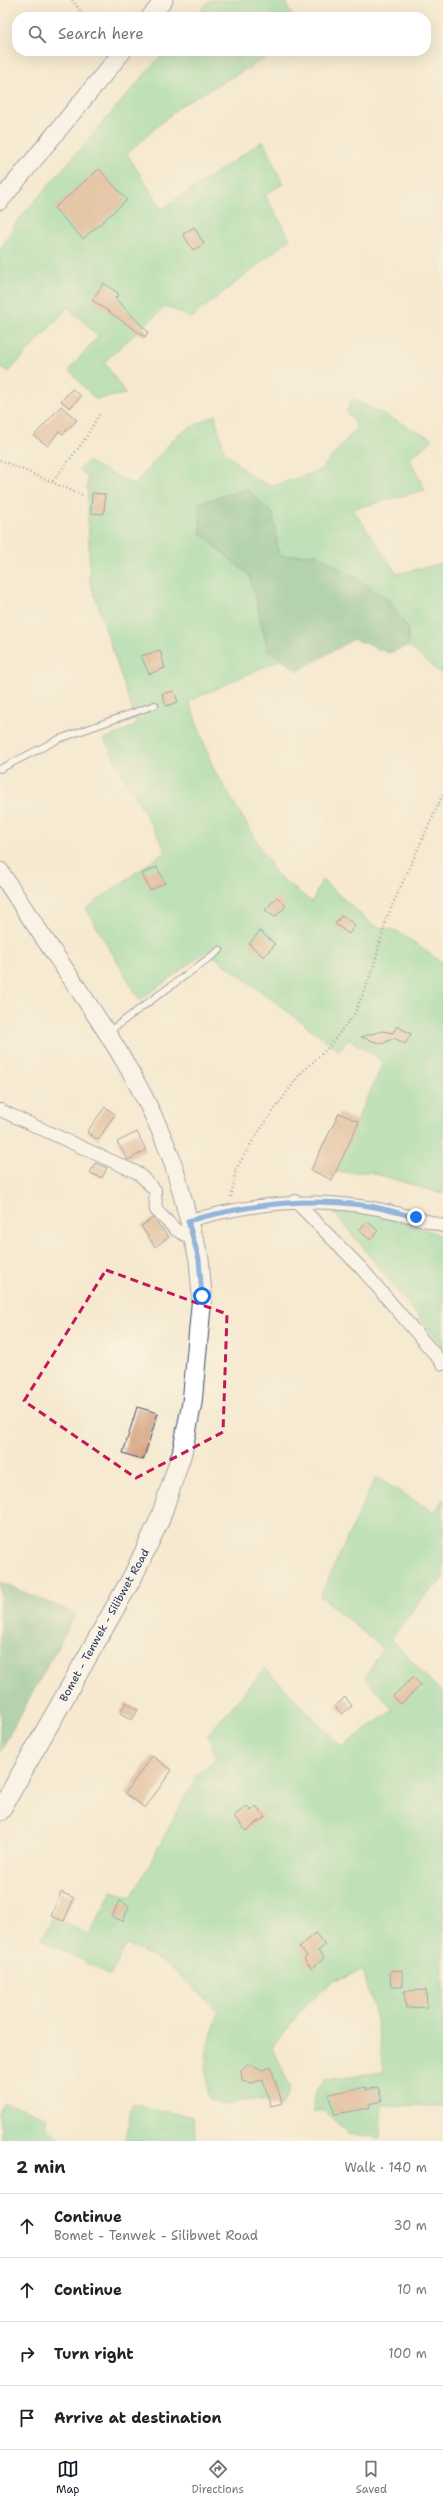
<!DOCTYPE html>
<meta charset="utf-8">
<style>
:root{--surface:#fff;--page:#f6f6f6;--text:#222;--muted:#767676;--line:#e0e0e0;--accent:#111827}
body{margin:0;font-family:"Shantell Sans",sans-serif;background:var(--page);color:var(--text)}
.stop{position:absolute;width:12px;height:12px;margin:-9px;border:3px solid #1a73e8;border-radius:50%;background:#fff}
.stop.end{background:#1a73e8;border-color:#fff;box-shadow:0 1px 4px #0008}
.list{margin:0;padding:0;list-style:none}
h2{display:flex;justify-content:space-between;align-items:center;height:52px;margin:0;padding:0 16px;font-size:17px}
h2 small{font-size:13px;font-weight:400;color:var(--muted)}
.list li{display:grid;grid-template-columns:26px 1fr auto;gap:12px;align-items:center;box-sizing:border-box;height:64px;padding:0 16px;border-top:1px solid var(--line)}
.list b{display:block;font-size:15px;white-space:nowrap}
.list p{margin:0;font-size:13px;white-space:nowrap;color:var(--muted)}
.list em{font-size:13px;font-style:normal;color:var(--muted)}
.icon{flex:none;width:22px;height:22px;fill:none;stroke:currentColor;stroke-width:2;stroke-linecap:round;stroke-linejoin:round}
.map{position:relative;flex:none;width:443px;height:2141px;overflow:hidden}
.search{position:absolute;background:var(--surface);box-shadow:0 4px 16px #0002;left:12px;right:12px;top:12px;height:44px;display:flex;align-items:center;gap:10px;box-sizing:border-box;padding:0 14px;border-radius:16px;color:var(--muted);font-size:15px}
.sheet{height:308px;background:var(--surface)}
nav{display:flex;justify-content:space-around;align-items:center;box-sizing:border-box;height:56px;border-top:1px solid var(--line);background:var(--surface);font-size:11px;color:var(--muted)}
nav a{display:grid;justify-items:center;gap:2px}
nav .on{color:var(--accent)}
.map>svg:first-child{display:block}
</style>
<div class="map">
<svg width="443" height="2141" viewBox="0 0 443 2141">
<rect width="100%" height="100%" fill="#fcf5e5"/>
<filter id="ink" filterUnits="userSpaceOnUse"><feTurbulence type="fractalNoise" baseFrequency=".025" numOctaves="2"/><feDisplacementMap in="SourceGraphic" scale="8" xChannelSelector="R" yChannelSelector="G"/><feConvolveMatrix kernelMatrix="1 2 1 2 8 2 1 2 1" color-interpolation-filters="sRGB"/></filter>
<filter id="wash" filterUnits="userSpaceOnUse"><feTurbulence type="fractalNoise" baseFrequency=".012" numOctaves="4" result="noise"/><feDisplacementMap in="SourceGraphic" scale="16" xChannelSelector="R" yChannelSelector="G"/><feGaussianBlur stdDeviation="0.9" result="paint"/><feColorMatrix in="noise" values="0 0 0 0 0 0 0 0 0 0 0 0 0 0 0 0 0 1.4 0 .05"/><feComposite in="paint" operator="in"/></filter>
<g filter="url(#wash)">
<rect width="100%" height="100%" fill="#f5e9cf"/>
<path fill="#7bd59b" stroke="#4b827c" d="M 210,0 L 284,0 L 293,17 L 195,17 Z
M 165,51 L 279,51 L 180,106 L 127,154 L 162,209 L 263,141 L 283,184 L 265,195 L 290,239 L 191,318 L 166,306 L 104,362 L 126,394 L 95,399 L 69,370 L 98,336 L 68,307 L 9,372 L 0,366 L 0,251 L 15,224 Z
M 352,399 L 433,439 L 410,459 L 425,490 L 353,509 L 397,574 L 443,563 L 443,675 L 408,646 L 408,628 L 317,554 L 279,556 L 273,514 L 201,534 L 250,576 L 268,650 L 281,659 L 189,701 L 213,768 L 277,875 L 312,902 L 322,880 L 374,926 L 397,931 L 443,963 L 443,994 L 440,999 L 443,1001 L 443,1194 L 370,1172 L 332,1172 L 384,1062 L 349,1039 L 339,1050 L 207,951 L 140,1000 L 86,909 L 166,851 L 104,740 L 137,725 L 90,581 L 87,476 L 79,469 L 87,461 L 134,485 L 178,434 L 215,415 L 224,451 L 253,478 L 273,486 L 320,470 L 357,428 L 347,411 Z
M 330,1207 L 376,1213 L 443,1236 L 443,1347 Z
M 376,1477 L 434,1512 L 443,1499 L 443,1579 L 421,1600 L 391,1639 L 443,1694 L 443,2106 L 382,2105 L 380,2138 L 348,2133 L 324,2111 L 313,2111 L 316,2090 L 326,2079 L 383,2072 L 377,2019 L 363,1971 L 334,1980 L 305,2005 L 273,2048 L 290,2088 L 281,2107 L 260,2099 L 223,2104 L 208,2099 L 206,2055 L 219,2011 L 169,1966 L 127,1944 L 110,1975 L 42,1939 L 53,1917 L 89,1935 L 112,1891 L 132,1897 L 197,1775 L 217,1757 L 207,1736 L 265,1668 L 342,1747 L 393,1710 L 365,1677 L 383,1649 L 320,1596 Z
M 5,2103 L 46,2116 L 47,2129 L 66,2141 L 0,2141 L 0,2112 Z
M 132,2104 L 193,2117 L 197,2141 L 125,2141 Z"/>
<path fill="#64b683" stroke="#407270" d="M 247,489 L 273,514 L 279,556 L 317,554 L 389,600 L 408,629 L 408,646 L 389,653 L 354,639 L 298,671 L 268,650 L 250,576 L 201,534 L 199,503 Z
M 0,1582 L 76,1614 L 0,1752 Z"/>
<g id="blocks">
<path fill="#d19b77" d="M 99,169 L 127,200 L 83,239 L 54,208 Z
M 194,227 L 204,244 L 193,250 L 183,234 Z
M 104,283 L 119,294 L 115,298 L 148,332 L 145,337 L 92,300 Z
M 72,389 L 81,396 L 70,408 L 61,401 Z
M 61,406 L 77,420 L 63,434 L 59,431 L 48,446 L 34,436 Z
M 92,493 L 105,494 L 104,514 L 91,513 Z
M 160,650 L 165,668 L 149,674 L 141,656 Z
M 174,691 L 178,702 L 166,706 L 162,694 Z
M 157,867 L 165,883 L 150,890 L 142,874 Z
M 277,897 L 286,906 L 275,917 L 265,910 Z
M 342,915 L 355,925 L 349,934 L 335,924 Z
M 260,931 L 275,944 L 264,957 L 249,944 Z
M 397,1026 L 411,1034 L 405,1044 L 394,1038 L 382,1044 L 361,1037 L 382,1031 L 393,1033 Z
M 105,1107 L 115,1114 L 98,1140 L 87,1132 Z
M 339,1113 L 359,1122 L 332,1180 L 311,1170 Z
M 137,1132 L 146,1150 L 128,1160 L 117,1142 Z
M 95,1163 L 107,1168 L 102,1178 L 90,1173 Z
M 153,1218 L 169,1237 L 155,1247 L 141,1226 Z
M 367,1221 L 378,1231 L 370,1240 L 359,1230 Z
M 137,1407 L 158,1413 L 143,1460 L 123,1453 Z
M 413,1677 L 421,1685 L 401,1704 L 393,1696 Z
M 345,1697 L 352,1706 L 342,1714 L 335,1706 Z
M 126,1702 L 138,1710 L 132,1720 L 120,1713 Z
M 152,1756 L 172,1770 L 145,1808 L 125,1793 Z
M 247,1806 L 251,1811 L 256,1806 L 265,1817 L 246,1831 L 234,1816 Z
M 61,1892 L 74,1898 L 64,1921 L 51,1916 Z
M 119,1901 L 129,1906 L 123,1921 L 112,1917 Z
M 315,1933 L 325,1945 L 318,1951 L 324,1958 L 312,1969 L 304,1959 L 307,1956 L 299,1947 Z
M 402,1970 L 402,1987 L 391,1987 L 390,1971 Z
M 426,1990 L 427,2007 L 406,2008 L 404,1991 Z
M 247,2064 L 253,2065 L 262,2070 L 271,2067 L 282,2103 L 271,2106 L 263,2080 L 251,2083 L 242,2080 L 241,2071 Z
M 366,2087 L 366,2090 L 378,2087 L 382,2101 L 369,2104 L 370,2108 L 335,2114 L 328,2094 Z"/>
</g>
</g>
<g filter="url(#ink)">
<use href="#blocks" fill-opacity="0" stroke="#3c4b6f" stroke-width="1"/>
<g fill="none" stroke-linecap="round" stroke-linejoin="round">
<g stroke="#3c4b6f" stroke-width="8">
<path id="lane" d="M 0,769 L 59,739 L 155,705
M 108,1032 L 220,950"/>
</g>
<g stroke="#3c4b6f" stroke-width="14">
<path id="street" d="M 0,1110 L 138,1173 L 155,1190 L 156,1210 L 176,1230 L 194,1240
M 295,1201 L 362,1269 L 443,1364
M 188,1221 C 280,1195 353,1196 443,1226"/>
</g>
<g stroke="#3c4b6f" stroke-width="19">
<path id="secondary" d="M 150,17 L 164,0
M 0,201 L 123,51
M 0,871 C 56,962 127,1047 167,1147 C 179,1176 185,1210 194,1240"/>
</g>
<g stroke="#3c4b6f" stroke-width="21">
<path id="primary" d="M 0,1811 L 133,1576 L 160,1519 L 182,1453 L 192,1403 L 202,1296 L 199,1259 L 194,1240"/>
</g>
<path stroke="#3c4b6f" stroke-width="2.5" stroke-dasharray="1 3" stroke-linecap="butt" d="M 72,0 L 85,17
M 0,460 L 82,495
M 53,481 L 83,442 L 100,413
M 231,1197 L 236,1169 L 255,1137 L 300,1074 L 326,1050 L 355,1013 L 373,969 L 386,919 L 443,794"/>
<use href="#lane" stroke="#fff" stroke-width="6"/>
<use href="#street" stroke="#fff" stroke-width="12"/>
<use href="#secondary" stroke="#fff" stroke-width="17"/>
<use href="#primary" stroke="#fff" stroke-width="19"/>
</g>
</g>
<g fill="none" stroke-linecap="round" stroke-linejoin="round" filter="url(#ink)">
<path stroke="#1a73e8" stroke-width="5" d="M 202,1296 L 199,1259 L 188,1221 C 245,1205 303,1197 362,1205 C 380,1207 398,1213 416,1217"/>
</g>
<path d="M0 0H443V2141H0ZM 106,1270 L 227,1314 L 223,1432 L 136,1478 L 24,1401 Z" fill="#f5e9cf" fill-opacity=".55" fill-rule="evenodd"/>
<path fill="none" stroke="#c2185b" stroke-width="3" stroke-dasharray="8 5" stroke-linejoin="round" d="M 106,1270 L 227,1314 L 223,1432 L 136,1478 L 24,1401 Z"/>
<g text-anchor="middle" stroke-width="4" stroke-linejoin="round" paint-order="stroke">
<g font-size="11" fill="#1b2f5e" stroke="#fcf5e5">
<text transform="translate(104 1625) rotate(-61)" y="4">Bomet - Tenwek - Silibwet Road</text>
</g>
</g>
</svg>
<div class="stop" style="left:202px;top:1296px"></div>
<div class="stop end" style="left:416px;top:1217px"></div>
<div class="search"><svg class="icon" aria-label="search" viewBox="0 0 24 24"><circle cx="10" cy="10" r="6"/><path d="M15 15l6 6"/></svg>Search here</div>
</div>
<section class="sheet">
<h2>2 min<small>Walk · 140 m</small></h2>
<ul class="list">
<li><svg class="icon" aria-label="ahead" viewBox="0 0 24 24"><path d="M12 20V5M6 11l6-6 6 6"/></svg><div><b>Continue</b><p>Bomet - Tenwek - Silibwet Road</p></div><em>30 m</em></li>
<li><svg class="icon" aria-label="ahead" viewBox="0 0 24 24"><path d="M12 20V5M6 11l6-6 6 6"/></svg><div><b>Continue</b></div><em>10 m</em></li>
<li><svg class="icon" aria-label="right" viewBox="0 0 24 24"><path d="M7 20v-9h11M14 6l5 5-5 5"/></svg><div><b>Turn right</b></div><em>100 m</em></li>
<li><svg class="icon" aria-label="arrive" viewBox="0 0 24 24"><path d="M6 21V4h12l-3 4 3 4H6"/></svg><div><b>Arrive at destination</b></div></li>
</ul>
</section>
<nav>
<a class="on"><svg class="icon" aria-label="map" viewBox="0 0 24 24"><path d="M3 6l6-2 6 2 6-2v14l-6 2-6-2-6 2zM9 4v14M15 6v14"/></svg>Map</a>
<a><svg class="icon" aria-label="directions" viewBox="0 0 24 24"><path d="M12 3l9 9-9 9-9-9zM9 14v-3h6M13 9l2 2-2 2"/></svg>Directions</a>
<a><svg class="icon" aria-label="saved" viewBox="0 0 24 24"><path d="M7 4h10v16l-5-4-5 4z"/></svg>Saved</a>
</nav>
